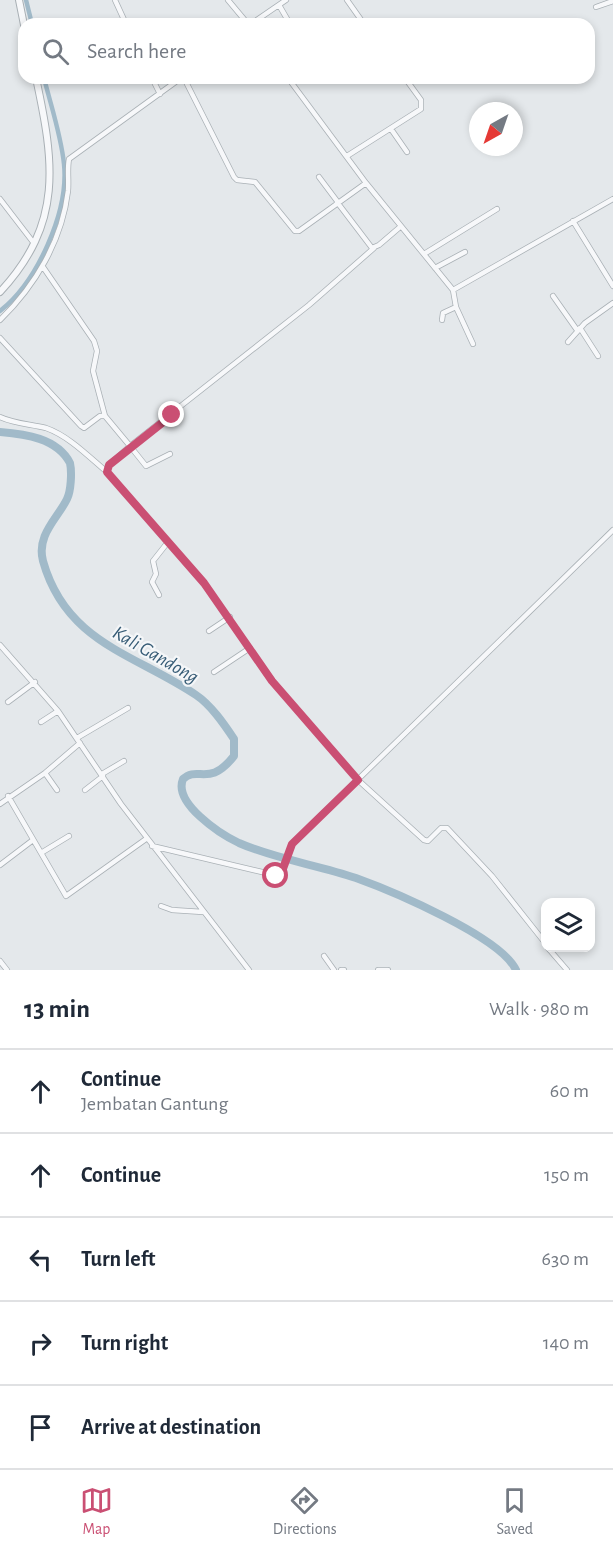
<!DOCTYPE html>
<meta charset="utf-8">
<style>
:root{--surface:#fff;--page:#f2f2f3;--text:#1f2937;--muted:#747a83;--line:#e0e1e3;--accent:#ca4f73}
body{margin:0;font-family:"Alegreya Sans",sans-serif;background:var(--page);color:var(--text)}
.controls{position:absolute;right:18px;bottom:18px;display:grid;overflow:hidden;border-radius:12px;box-shadow:0 3px 9px #0003}
.controls button{width:54px;height:54px;display:grid;place-items:center;padding:0;border:0;border-bottom:2px solid var(--line);background:var(--surface);color:var(--text);font:30px sans-serif}
.compass{position:absolute;left:469px;top:102px;width:54px;height:54px;border-radius:50%;background:var(--surface);box-shadow:0 3px 9px #0003;rotate:220deg}
.stop{position:absolute;width:18px;height:18px;margin:-14px;border:4px solid #ca4f73;border-radius:50%;background:#fff}
.stop.end{background:#ca4f73;border-color:#fff;box-shadow:0 2px 6px #0008}
.list{margin:0;padding:0;list-style:none}
h2{display:flex;justify-content:space-between;align-items:center;height:78px;margin:0;padding:0 24px;font-size:26px}
h2 small{font-size:20px;font-weight:400;color:var(--muted)}
.list li{display:grid;grid-template-columns:39px 1fr auto;gap:18px;align-items:center;box-sizing:border-box;height:84px;padding:0 24px;border-top:2px solid var(--line)}
.list b{display:block;font-size:22px;white-space:nowrap}
.list p{margin:0;font-size:20px;white-space:nowrap;color:var(--muted)}
.list em{font-size:20px;font-style:normal;color:var(--muted)}
.icon{flex:none;width:33px;height:33px;fill:none;stroke:currentColor;stroke-width:2;stroke-linecap:round;stroke-linejoin:round}
.map{position:relative;flex:none;width:613px;height:970px;overflow:hidden}
.search{position:absolute;background:var(--surface);box-shadow:0 3px 9px #0003;left:18px;right:18px;top:18px;height:66px;display:flex;align-items:center;gap:15px;box-sizing:border-box;padding:0 21px;border-radius:18px;color:var(--muted);font-size:22px}
.sheet{height:498px;background:var(--surface)}
nav{display:flex;justify-content:space-around;align-items:center;box-sizing:border-box;height:84px;border-top:2px solid var(--line);background:var(--surface);font-size:16px;color:var(--muted)}
nav a{display:grid;justify-items:center;gap:3px}
nav .on{color:var(--accent)}
.map>svg:first-child{display:block}
</style>
<div class="map">
<svg width="613" height="970" viewBox="0 0 613 970">
<rect width="100%" height="100%" fill="#e4e8eb"/>
<g fill="none" stroke-linecap="round" stroke-linejoin="round">
<path stroke="#a1bac9" stroke-width="4.5" d="M 26,0 L 32,24
M 0,311 C 37,282 69,212 64,164 C 61,135 51,106 44,78"/>
<path stroke="#a1bac9" stroke-width="8" d="M 0,432 C 25,434 57,438 70,463 C 72,472 71,491 67,499 C 58,518 36,535 43,561 C 66,643 135,654 196,695 C 211,705 224,724 234,739 L 234,756 C 209,788 198,765 183,779 C 173,803 220,834 239,843 C 275,859 318,865 356,878 C 392,891 501,937 516,970"/>
<g stroke="#a9b0b5" stroke-width="6">
<path id="minor" d="M 115,0 L 126,24
M 228,0 L 248,24
M 347,0 L 364,24
M 279,5 L 290,24
M 596,7 L 613,1
M 251,24 L 286,0
M 152,78 L 160,94
M 184,78 L 234,177 L 237,180 L 255,182 L 295,231 L 299,231 L 366,183
M 288,78 L 366,183 L 453,290 L 613,199
M 391,129 L 407,152
M 347,156 L 421,109 L 421,100 L 405,78
M 319,177 L 337,201
M 0,199 L 33,242
M 337,202 L 372,248 L 379,245 L 400,227
M 573,221 L 613,286
M 424,254 L 497,209
M 43,267 L 94,341 L 97,351 L 93,371 L 105,416
M 435,268 L 465,252
M 453,290 L 456,307 L 473,344
M 553,296 L 577,330
M 0,320 C 35,286 62,241 68,191 C 69,180 67,169 69,159 L 181,78
M 442,320 L 443,313 L 456,307
M 580,328 L 598,356
M 0,338 L 81,426 L 84,428 L 100,416 L 105,416 L 130,446 L 109,465 L 107,472 L 204,583 L 272,681 L 358,780 L 424,840 L 428,841 L 441,828 L 447,828 L 492,876 L 546,944
M 568,342 L 585,323 L 613,303
M 0,417 C 15,424 30,424 46,428 C 69,436 89,457 107,472
M 170,454 L 146,466 L 130,446 L 309,305 L 374,248
M 159,595 L 152,582 L 156,574 L 153,561 L 168,542
M 209,631 L 230,617
M 0,645 L 58,711 L 121,804 L 249,970
M 214,672 L 250,648
M 8,702 L 35,682
M 41,722 L 58,711
M 77,738 L 128,708
M 45,773 L 57,790
M 102,774 L 124,761
M 85,790 L 103,776
M 8,796 L 66,896 L 146,839
M 0,804 L 45,773 L 80,743
M 152,846 L 279,876 L 292,844 L 613,530
M 41,853 L 69,836
M 0,865 L 33,840
M 161,906 L 172,910 L 203,912
M 548,948 L 567,970
M 324,956 L 334,970
M 0,961 L 7,970
M 341,970 L 344,970
M 378,970 L 388,970"/>
</g>
<g stroke="#a9b0b5" stroke-width="8">
<path id="tertiary" d="M 19,0 L 24,25
M 0,292 C 64,223 54,162 36,78"/>
</g>
<use href="#minor" stroke="#f7f8fa" stroke-width="4.5"/>
<use href="#tertiary" stroke="#f7f8fa" stroke-width="6"/>
</g>
<g fill="none" stroke-linecap="round" stroke-linejoin="round">
<path stroke="#ca4f73" stroke-width="8" d="M 172,415 L 109,465 L 107,472 L 204,583 L 272,681 L 358,780 L 292,844 L 281,874 L 276,876"/>
</g>
<g text-anchor="middle" stroke-width="4.5" stroke-linejoin="round" paint-order="stroke">
<g font-size="20" font-style="italic" fill="#375c76" stroke="#f4f6f8">
<text transform="translate(156 654) rotate(30)" y="7">Kali Gandong</text>
</g>
</g>
</svg>
<div class="controls">
<button><svg class="icon" aria-label="layers" viewBox="0 0 24 24"><path d="M12 4l9 5-9 5-9-5zM3 14l9 5 9-5"/></svg></button>
</div>
<svg class="compass" viewBox="-18 -18 36 36"><path d="M0-13l5 13h-10z" fill="#e53935"/><path d="M0 13l5-13h-10z" fill="#747a83"/></svg>
<div class="stop" style="left:276px;top:876px"></div>
<div class="stop end" style="left:172px;top:415px"></div>
<div class="search"><svg class="icon" aria-label="search" viewBox="0 0 24 24"><circle cx="10" cy="10" r="6"/><path d="M15 15l6 6"/></svg>Search here</div>
</div>
<section class="sheet">
<h2>13 min<small>Walk · 980 m</small></h2>
<ul class="list">
<li><svg class="icon" aria-label="ahead" viewBox="0 0 24 24"><path d="M12 20V5M6 11l6-6 6 6"/></svg><div><b>Continue</b><p>Jembatan Gantung</p></div><em>60 m</em></li>
<li><svg class="icon" aria-label="ahead" viewBox="0 0 24 24"><path d="M12 20V5M6 11l6-6 6 6"/></svg><div><b>Continue</b></div><em>150 m</em></li>
<li><svg class="icon" aria-label="left" viewBox="0 0 24 24"><path d="M17 20v-9H6M10 6l-5 5 5 5"/></svg><div><b>Turn left</b></div><em>630 m</em></li>
<li><svg class="icon" aria-label="right" viewBox="0 0 24 24"><path d="M7 20v-9h11M14 6l5 5-5 5"/></svg><div><b>Turn right</b></div><em>140 m</em></li>
<li><svg class="icon" aria-label="arrive" viewBox="0 0 24 24"><path d="M6 21V4h12l-3 4 3 4H6"/></svg><div><b>Arrive at destination</b></div></li>
</ul>
</section>
<nav>
<a class="on"><svg class="icon" aria-label="map" viewBox="0 0 24 24"><path d="M3 6l6-2 6 2 6-2v14l-6 2-6-2-6 2zM9 4v14M15 6v14"/></svg>Map</a>
<a><svg class="icon" aria-label="directions" viewBox="0 0 24 24"><path d="M12 3l9 9-9 9-9-9zM9 14v-3h6M13 9l2 2-2 2"/></svg>Directions</a>
<a><svg class="icon" aria-label="saved" viewBox="0 0 24 24"><path d="M7 4h10v16l-5-4-5 4z"/></svg>Saved</a>
</nav>
